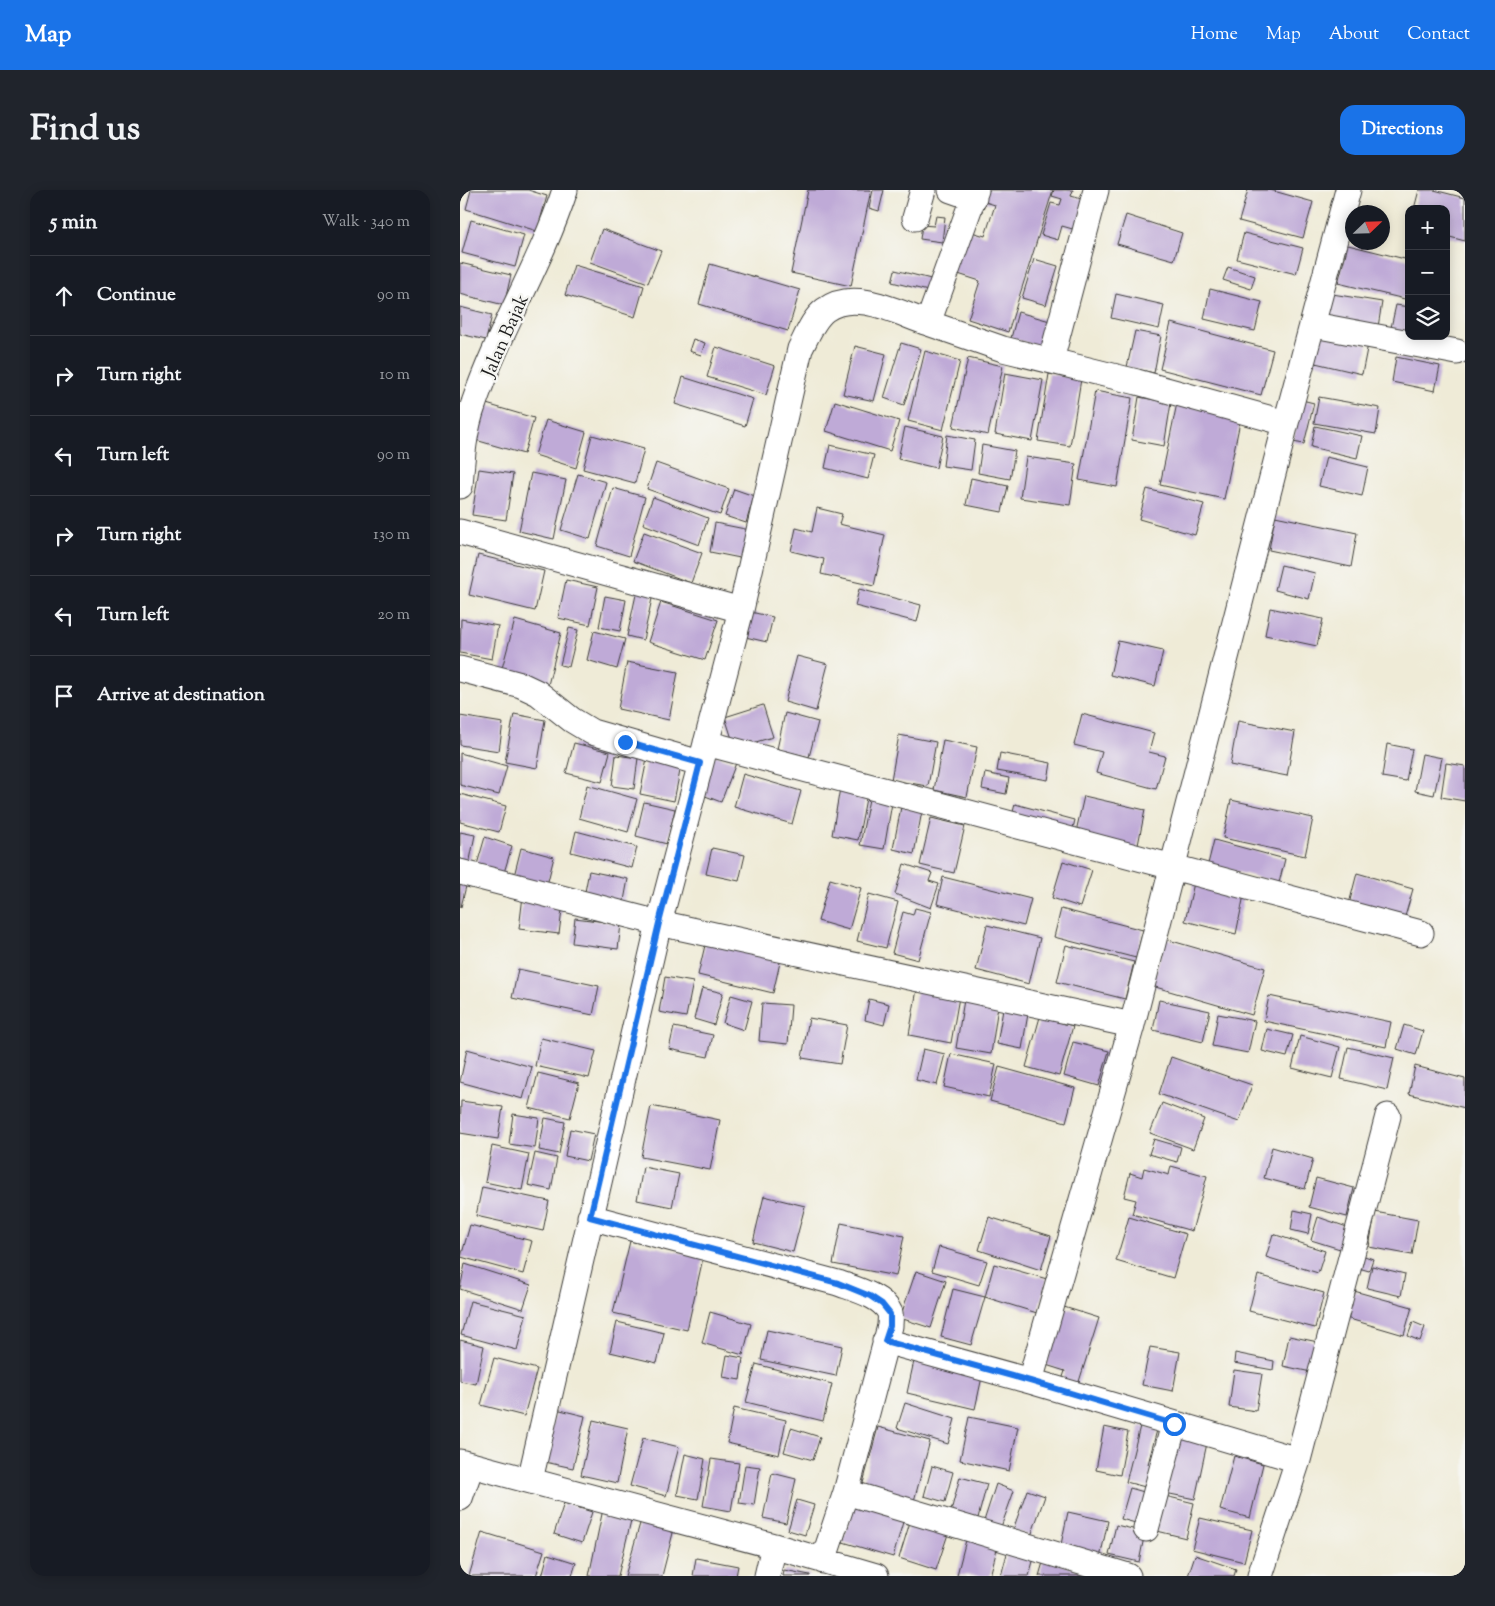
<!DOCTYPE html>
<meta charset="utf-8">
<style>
:root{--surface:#171b24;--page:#20242c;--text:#f1f3f6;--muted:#9ea1a6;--line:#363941;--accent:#1a73e8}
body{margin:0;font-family:"Sorts Mill Goudy",serif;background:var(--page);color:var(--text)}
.controls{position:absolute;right:15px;top:15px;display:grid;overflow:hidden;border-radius:10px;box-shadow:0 2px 12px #0003}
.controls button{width:45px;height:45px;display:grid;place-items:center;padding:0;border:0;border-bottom:1px solid var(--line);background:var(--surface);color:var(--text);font:25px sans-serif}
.compass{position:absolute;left:885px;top:15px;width:45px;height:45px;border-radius:50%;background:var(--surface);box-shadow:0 2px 12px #0003;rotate:67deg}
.stop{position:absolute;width:15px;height:15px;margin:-11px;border:4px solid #1a73e8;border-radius:50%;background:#fff}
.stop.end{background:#1a73e8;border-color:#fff;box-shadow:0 1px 5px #0008}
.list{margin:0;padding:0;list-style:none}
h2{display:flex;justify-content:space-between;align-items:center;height:65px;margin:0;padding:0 20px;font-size:21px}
h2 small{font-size:16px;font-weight:400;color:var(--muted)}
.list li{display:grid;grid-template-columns:32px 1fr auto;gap:15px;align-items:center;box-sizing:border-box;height:80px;padding:0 20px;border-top:1px solid var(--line)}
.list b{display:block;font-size:19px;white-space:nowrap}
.list em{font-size:16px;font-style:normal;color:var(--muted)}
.icon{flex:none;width:28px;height:28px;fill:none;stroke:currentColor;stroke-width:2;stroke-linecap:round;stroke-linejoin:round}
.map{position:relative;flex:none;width:1005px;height:1386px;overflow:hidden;border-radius:15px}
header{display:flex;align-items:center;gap:30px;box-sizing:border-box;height:70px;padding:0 25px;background:var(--accent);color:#fff}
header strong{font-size:24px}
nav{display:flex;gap:28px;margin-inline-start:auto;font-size:18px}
.intro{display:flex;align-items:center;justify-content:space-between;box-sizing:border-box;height:120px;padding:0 30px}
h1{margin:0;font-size:35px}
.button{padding:12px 22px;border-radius:15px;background:var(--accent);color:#fff;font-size:18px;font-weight:700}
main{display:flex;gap:30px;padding:0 30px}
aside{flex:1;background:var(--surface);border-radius:15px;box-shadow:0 2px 12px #0003}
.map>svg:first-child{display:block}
</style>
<header>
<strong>Map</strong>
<nav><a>Home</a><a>Map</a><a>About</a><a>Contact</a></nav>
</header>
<div class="intro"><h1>Find us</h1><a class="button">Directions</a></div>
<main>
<aside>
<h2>5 min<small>Walk · 340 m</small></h2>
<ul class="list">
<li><svg class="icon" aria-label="ahead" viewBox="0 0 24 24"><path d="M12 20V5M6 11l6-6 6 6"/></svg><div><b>Continue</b></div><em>90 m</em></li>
<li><svg class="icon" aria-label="right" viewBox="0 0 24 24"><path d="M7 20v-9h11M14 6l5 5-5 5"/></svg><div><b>Turn right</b></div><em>10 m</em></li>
<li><svg class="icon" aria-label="left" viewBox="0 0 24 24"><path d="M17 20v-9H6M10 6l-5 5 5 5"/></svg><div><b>Turn left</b></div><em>90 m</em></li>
<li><svg class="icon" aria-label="right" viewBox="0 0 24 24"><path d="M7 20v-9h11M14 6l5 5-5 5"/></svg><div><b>Turn right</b></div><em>130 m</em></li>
<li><svg class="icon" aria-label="left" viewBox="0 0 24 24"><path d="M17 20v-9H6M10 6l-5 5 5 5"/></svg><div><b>Turn left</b></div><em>20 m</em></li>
<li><svg class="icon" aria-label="arrive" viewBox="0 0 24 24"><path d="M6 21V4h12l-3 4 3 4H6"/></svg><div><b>Arrive at destination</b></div></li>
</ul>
</aside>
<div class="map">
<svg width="1005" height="1386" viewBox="0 0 1005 1386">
<rect width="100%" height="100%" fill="#f6f6f2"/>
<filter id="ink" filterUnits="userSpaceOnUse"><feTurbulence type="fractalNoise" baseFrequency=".02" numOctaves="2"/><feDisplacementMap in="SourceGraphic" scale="10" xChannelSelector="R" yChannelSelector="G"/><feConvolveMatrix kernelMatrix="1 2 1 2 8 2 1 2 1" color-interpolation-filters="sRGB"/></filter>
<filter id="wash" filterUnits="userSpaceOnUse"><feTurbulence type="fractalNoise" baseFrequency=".0096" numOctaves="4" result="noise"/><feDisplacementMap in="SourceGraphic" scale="20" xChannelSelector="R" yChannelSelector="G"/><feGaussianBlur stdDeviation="1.12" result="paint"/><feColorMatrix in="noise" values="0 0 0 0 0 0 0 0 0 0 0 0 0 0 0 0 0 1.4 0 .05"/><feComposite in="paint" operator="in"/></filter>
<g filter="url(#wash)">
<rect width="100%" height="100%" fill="#efebd7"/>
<g id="blocks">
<path fill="#bfaad7" d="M 11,0 L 68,0 L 87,6 L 77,41 L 6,19 Z
M 348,0 L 411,0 L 391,96 L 331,83 Z
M 413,0 L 424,0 L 419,21 L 409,18 Z
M 525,0 L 593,0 L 548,142 L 508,129 L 520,91 L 492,82 L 505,40 L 525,46 L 535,15 L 522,11 Z
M 594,0 L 613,0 L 611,6 L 625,10 L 616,40 L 602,36 L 598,50 L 581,45 L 591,13 L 600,15 L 602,9 L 592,6 Z
M 788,0 L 810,0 L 853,12 L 843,48 L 779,31 Z
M 959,0 L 974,0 L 1005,8 L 1005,51 L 986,46 L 986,19 L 954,19 Z
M 666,25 L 722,43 L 714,70 L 657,54 Z
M 476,26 L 485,27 L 482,52 L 460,49 L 462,35 L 474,36 Z
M 11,30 L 64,45 L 55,77 L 2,63 Z
M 142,39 L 201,61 L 188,93 L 130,72 Z
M 784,43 L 843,58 L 836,84 L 777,69 Z
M 888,55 L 949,70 L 949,110 L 878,93 Z
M 574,69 L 598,76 L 586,115 L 562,108 Z
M 0,73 L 51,85 L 44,115 L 0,104 Z
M 250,74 L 340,100 L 328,141 L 239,114 Z
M 114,75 L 184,96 L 175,127 L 105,105 Z
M 768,77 L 795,86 L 791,99 L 763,90 Z
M 435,80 L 471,89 L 468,101 L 432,92 Z
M 750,99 L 802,112 L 795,141 L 744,129 Z
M 866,103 L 922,112 L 918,137 L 862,128 Z
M 656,104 L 704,115 L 699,139 L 651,128 Z
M 936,115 L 949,117 L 949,146 L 930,142 Z
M 0,117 L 32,125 L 26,150 L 0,144 Z
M 558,122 L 590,131 L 582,157 L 551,148 Z
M 711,133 L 813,160 L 801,205 L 700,179 Z
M 675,141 L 701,146 L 694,183 L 667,177 Z
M 857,143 L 908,154 L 902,184 L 851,172 Z
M 233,149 L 245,153 L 241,165 L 229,161 Z
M 441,153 L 461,159 L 444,215 L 424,208 Z
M 395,156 L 426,164 L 414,211 L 383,204 Z
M 256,157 L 315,176 L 306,205 L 247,187 Z
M 465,161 L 500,171 L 483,240 L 448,231 Z
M 936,167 L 980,176 L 975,201 L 932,192 Z
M 508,168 L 543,176 L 528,245 L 493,237 Z
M 545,183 L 583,190 L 572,251 L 535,244 Z
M 589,184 L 621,189 L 610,256 L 578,251 Z
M 223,187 L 293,209 L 285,236 L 215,214 Z
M 635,201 L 672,208 L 657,297 L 619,290 Z
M 679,207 L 711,213 L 704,256 L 672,250 Z
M 859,207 L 920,218 L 916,244 L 854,233 Z
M 842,210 L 854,213 L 844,254 L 833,252 Z
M 375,211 L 439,231 L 430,261 L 366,241 Z
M 23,213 L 74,228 L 64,264 L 12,249 Z
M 717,213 L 781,227 L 764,309 L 700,295 Z
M 86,230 L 126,242 L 116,278 L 75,265 Z
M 855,236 L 902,246 L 897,268 L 851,257 Z
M 445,237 L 483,246 L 476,278 L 438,269 Z
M 132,245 L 184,259 L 175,293 L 123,279 Z
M 487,245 L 515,250 L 511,280 L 483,276 Z
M 370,255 L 414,265 L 408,289 L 365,278 Z
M 522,255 L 555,261 L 550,289 L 518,283 Z
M 566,267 L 616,274 L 610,315 L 560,308 Z
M 866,267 L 908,277 L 902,306 L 859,296 Z
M 196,273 L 269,299 L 260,325 L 187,299 Z
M 19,279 L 53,284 L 46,330 L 12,325 Z
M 71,283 L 106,290 L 94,349 L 59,341 Z
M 118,284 L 146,292 L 130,349 L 101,340 Z
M 511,288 L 548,296 L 542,322 L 506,315 Z
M 153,298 L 185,307 L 169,366 L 137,356 Z
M 274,299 L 294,306 L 286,333 L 265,326 Z
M 687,299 L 744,314 L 735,345 L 679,329 Z
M 193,307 L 248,328 L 239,355 L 183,334 Z
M 357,318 L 382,324 L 379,334 L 425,345 L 414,396 L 361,384 L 364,369 L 331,361 L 336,338 L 352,342 Z
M 815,326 L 897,343 L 891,377 L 809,360 Z
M 255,333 L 290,340 L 285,369 L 250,362 Z
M 184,342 L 242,363 L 231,393 L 173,371 Z
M 18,365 L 84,381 L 75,421 L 9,405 Z
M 821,375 L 855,383 L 849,409 L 815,400 Z
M 106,390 L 138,397 L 130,435 L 98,428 Z
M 399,399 L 461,415 L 457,432 L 395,416 Z
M 177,400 L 193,404 L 183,450 L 167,446 Z
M 145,406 L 166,410 L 160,441 L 139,437 Z
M 201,412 L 258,430 L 245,470 L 188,452 Z
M 810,418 L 863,429 L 857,456 L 805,445 Z
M 286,421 L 313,427 L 307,452 L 281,446 Z
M 1,429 L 38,436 L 32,469 L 0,463 Z
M 55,430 L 101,443 L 88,495 L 41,482 Z
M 109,438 L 118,440 L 109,477 L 100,475 Z
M 134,441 L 165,449 L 157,479 L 127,470 Z
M 658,451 L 703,461 L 695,496 L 650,485 Z
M 337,466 L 368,474 L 356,521 L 325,512 Z
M 167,472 L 218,482 L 209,530 L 158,519 Z
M 303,515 L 313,547 L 275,558 L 265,527 Z
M 325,523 L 358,532 L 349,567 L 317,559 Z
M 54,524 L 85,530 L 77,578 L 45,572 Z
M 622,524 L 694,543 L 689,562 L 705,566 L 696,599 L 636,583 L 642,562 L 614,555 Z
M 0,526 L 43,533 L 39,561 L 0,555 Z
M 778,531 L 835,542 L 827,586 L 770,575 Z
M 439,545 L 476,552 L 468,596 L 431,590 Z
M 483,550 L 517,557 L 507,607 L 474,600 Z
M 114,553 L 150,562 L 142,592 L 106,583 Z
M 927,554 L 952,559 L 946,591 L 922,587 Z
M 0,563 L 47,576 L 39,605 L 0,595 Z
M 540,563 L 591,573 L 588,590 L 537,581 Z
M 962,564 L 982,568 L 974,605 L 955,601 Z
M 156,565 L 178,568 L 174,599 L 152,596 Z
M 255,565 L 276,573 L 261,612 L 240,604 Z
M 187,569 L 221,576 L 214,611 L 180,604 Z
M 986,573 L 1005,576 L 1005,611 L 981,607 Z
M 525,583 L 549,588 L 546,604 L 522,599 Z
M 283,584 L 341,601 L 332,634 L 274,617 Z
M 127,595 L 177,609 L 168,642 L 119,628 Z
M 380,598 L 407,603 L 398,650 L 372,645 Z
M 0,604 L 46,616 L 39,642 L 0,632 Z
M 624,606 L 685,620 L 677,660 L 615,646 Z
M 409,609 L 432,613 L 424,659 L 400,655 Z
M 771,610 L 853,628 L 845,666 L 763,648 Z
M 184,612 L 215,619 L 207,654 L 176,646 Z
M 555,614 L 615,630 L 611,646 L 551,630 Z
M 441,617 L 462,621 L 454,664 L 433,659 Z
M 471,628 L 505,636 L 494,683 L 460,675 Z
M 116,641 L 177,657 L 172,678 L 111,662 Z
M 0,642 L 15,645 L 9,675 L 0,673 Z
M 25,647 L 52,656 L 43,686 L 16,678 Z
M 754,650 L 825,669 L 819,693 L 748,674 Z
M 61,658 L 94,667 L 86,699 L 53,690 Z
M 252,658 L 285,665 L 279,691 L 246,684 Z
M 603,671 L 632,680 L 620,717 L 592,708 Z
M 444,674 L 472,683 L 469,691 L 479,694 L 471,718 L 435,704 Z
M 129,681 L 168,689 L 163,716 L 124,707 Z
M 897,683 L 953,699 L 944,730 L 889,714 Z
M 483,687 L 571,709 L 564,736 L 477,714 Z
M 370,689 L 401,698 L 389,740 L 358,731 Z
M 0,690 L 7,692 L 1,717 L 0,717 Z
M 734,693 L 784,705 L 776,744 L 725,731 Z
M 409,704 L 438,712 L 426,758 L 397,751 Z
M 63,706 L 103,712 L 99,744 L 59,739 Z
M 455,718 L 471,722 L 458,770 L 432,763 L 443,722 L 453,725 Z
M 601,719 L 683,740 L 676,768 L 594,747 Z
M 115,728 L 161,734 L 158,759 L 112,753 Z
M 527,735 L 580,748 L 569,794 L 516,780 Z
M 705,749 L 805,778 L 792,825 L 692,796 Z
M 246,751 L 321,768 L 313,803 L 238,785 Z
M 606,755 L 674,772 L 665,809 L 597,792 Z
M 58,779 L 139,796 L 133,825 L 52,808 Z
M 205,787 L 233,792 L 226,827 L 199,822 Z
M 242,798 L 263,803 L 254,835 L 234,829 Z
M 457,799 L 499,807 L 491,853 L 449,845 Z
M 271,805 L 292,811 L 284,840 L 263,833 Z
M 809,806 L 931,832 L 926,857 L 804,831 Z
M 409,809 L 429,814 L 424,835 L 405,830 Z
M 504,810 L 538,816 L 531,864 L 496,858 Z
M 699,810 L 750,821 L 743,852 L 693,840 Z
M 302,813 L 331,815 L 328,854 L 299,851 Z
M 544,814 L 569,818 L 562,859 L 537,854 Z
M 758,824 L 795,831 L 788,863 L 752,856 Z
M 580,827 L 613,836 L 599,886 L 566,877 Z
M 349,828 L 387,835 L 380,874 L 342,868 Z
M 944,835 L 963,841 L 956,865 L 937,859 Z
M 214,837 L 253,845 L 248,867 L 209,859 Z
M 807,839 L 833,845 L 827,867 L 802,861 Z
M 840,846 L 880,857 L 872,888 L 832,878 Z
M 81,848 L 136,861 L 129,888 L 75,876 Z
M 613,852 L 649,861 L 639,896 L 604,886 Z
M 888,857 L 934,868 L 927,900 L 881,889 Z
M 7,859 L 72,877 L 63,909 L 0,892 Z
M 463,859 L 485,864 L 477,895 L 456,890 Z
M 491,864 L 536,874 L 529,907 L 484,897 Z
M 711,867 L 792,895 L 779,932 L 699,904 Z
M 955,876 L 1005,889 L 1005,918 L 949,904 Z
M 539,877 L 615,898 L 606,932 L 530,911 Z
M 78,883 L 119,893 L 110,928 L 69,918 Z
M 1,911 L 43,917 L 38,949 L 0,943 Z
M 702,913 L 744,929 L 733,959 L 690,943 Z
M 191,916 L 260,930 L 250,980 L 181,967 Z
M 53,924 L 79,928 L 75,958 L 49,954 Z
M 85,928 L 105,932 L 99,964 L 79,960 Z
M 110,939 L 134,944 L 128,971 L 105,966 Z
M 694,949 L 721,957 L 717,972 L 689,964 Z
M 32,956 L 69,964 L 62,1000 L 25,992 Z
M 812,957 L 853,969 L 845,999 L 804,988 Z
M 75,963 L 97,968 L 91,1000 L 68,995 Z
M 711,976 L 747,986 L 732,1041 L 672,1024 L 676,1010 L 664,1007 L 670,983 L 682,987 L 684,978 L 709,985 Z
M 183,977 L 219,984 L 212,1017 L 177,1010 Z
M 856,988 L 894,998 L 887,1027 L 849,1017 Z
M 22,997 L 89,1011 L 83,1041 L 16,1026 Z
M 304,1006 L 345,1016 L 333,1062 L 293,1052 Z
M 834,1020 L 852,1024 L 848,1044 L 831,1040 Z
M 915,1022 L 958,1030 L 952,1065 L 909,1057 Z
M 529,1027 L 591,1046 L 581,1080 L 519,1060 Z
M 669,1027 L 726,1044 L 713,1088 L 656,1071 Z
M 858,1027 L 887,1037 L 880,1059 L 851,1050 Z
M 381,1033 L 444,1046 L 436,1086 L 373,1074 Z
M 10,1035 L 72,1051 L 63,1084 L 1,1067 Z
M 813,1044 L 865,1061 L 858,1083 L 806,1067 Z
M 170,1051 L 243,1068 L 227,1140 L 153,1123 Z
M 479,1057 L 527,1071 L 519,1095 L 472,1081 Z
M 896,1063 L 913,1069 L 909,1081 L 892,1076 Z
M 5,1074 L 71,1095 L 63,1119 L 0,1099 Z
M 534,1074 L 587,1089 L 577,1123 L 525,1107 L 511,1155 L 481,1147 L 493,1099 L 525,1107 Z
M 912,1076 L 945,1084 L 941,1106 L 907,1098 Z
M 456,1081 L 486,1091 L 471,1138 L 440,1128 Z
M 798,1085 L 864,1103 L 855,1138 L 789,1121 Z
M 894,1101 L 952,1117 L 944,1145 L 886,1128 Z
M 10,1111 L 66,1125 L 57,1160 L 1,1145 Z
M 604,1117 L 639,1128 L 617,1198 L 601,1193 L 605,1181 L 586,1175 Z
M 250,1122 L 291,1134 L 283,1165 L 242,1153 Z
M 157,1132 L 204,1143 L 197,1173 L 150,1162 Z
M 953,1132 L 965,1137 L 960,1151 L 948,1146 Z
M 307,1140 L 382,1156 L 376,1186 L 301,1170 Z
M 829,1146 L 858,1152 L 851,1182 L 823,1176 Z
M 0,1150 L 24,1156 L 16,1194 L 0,1191 Z
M 690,1157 L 720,1162 L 713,1201 L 682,1195 Z
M 775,1163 L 814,1171 L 813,1180 L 774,1173 Z
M 267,1165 L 283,1168 L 280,1190 L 263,1187 Z
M 34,1168 L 77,1179 L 64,1226 L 21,1215 Z
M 454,1171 L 522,1187 L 515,1219 L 447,1203 Z
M 296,1174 L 372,1194 L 363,1231 L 286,1212 Z
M 774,1180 L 802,1184 L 796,1221 L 769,1217 Z
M 445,1213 L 495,1229 L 488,1254 L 437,1238 Z
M 274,1218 L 326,1230 L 319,1265 L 267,1253 Z
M 96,1219 L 125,1226 L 113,1278 L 85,1272 Z
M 509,1227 L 558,1237 L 549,1281 L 500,1270 Z
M 133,1230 L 168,1238 L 157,1293 L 121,1285 Z
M 680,1236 L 697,1240 L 688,1274 L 698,1277 L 693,1299 L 666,1292 Z
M 418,1237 L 470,1251 L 454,1311 L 402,1297 Z
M 644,1237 L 668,1242 L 660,1285 L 636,1280 Z
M 331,1238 L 360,1247 L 353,1270 L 324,1262 Z
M 717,1246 L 747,1253 L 735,1309 L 705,1303 Z
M 183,1248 L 219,1257 L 206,1306 L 170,1296 Z
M 225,1264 L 245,1269 L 238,1309 L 217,1305 Z
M 774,1266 L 803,1274 L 790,1328 L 760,1320 Z
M 251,1269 L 279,1273 L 271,1321 L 243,1316 Z
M 285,1275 L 300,1277 L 294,1315 L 279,1313 Z
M 472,1276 L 493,1282 L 485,1312 L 464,1306 Z
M 312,1283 L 336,1289 L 326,1333 L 303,1328 Z
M 500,1287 L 527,1294 L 518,1328 L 491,1321 Z
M 536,1294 L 554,1301 L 541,1337 L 524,1331 Z
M 670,1298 L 691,1304 L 683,1335 L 661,1329 Z
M 567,1300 L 585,1306 L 571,1346 L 553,1340 Z
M 701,1305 L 734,1313 L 726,1348 L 693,1340 Z
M 337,1310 L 354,1315 L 345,1345 L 328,1340 Z
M 395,1311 L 445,1325 L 433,1367 L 383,1352 Z
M 104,1313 L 132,1322 L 122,1353 L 94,1344 Z
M 143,1319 L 172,1326 L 158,1386 L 129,1386 Z
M 608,1322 L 648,1331 L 640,1368 L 600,1359 Z
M 740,1328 L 792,1340 L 784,1372 L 732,1359 Z
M 181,1330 L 214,1339 L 202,1386 L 165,1386 Z
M 450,1332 L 488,1344 L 476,1380 L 439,1368 Z
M 656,1335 L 685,1342 L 679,1372 L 649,1365 Z
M 22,1342 L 84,1361 L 76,1386 L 9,1386 Z
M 507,1346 L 538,1355 L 530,1386 L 497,1385 Z
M 549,1356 L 575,1364 L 569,1386 L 541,1386 Z
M 88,1364 L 116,1373 L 112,1386 L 82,1386 Z
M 735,1365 L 776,1379 L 774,1386 L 728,1386 Z
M 236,1368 L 278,1376 L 276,1386 L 233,1386 Z
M 584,1369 L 636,1386 L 579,1386 Z
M 324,1380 L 350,1385 L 350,1386 L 323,1386 Z"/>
</g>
</g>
<g filter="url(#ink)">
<use href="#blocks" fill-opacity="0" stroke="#3c3b38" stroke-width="1"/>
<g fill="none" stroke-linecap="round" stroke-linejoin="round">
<g stroke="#3c3b38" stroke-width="27">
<path id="minor" d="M 491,0 L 514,8
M 516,0 L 468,133 L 543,159 L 677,192 L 826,233
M 455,28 L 463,0
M 854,135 L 997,162
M 591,170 L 636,0
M 0,296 C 2,268 4,240 14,213 C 39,140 81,74 105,0
M 0,342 L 281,420
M 0,479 L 61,495 L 78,503 L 112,530 L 132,542 L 240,573
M 246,553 L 961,743
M 0,682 L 199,733 L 672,835
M 130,1027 L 378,1093 C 394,1099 423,1106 430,1123 C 431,1127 430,1132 430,1136 L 386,1302 L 363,1371
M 425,1151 L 570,1191 L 838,1270
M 570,1191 L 672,835 L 826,233 L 888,0
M 0,1272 L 314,1356 L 416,1386
M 70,1290 L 199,733 L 281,420 L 340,159 C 347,146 353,129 365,120 C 395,98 438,123 468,133
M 386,1302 L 668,1386
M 0,1308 L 11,1276
M 686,1339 L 714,1234
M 307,1386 L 314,1356
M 800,1386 L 838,1270 L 928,926"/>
</g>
<use href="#minor" stroke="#fff" stroke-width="25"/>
</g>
</g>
<g fill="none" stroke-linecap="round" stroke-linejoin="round" filter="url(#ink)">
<path stroke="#1a73e8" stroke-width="6" d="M 165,552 L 240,573 L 199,733 L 130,1027 L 378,1093 L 410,1106 L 422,1114 L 430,1124 L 430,1136 L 425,1151 L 570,1191 L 714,1234"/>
</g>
<g text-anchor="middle" stroke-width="5" stroke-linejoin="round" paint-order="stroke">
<g font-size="19" fill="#1c1c1c" stroke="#f6f6f2">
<text transform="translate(44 145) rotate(-66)" y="7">Jalan Bajak</text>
</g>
</g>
</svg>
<div class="controls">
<button>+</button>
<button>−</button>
<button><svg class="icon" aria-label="layers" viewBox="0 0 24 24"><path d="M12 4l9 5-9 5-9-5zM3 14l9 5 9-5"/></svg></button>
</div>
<svg class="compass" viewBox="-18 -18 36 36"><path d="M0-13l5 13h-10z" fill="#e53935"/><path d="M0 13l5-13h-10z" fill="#9ea1a6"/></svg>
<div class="stop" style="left:714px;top:1234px"></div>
<div class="stop end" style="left:165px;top:552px"></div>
</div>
</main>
